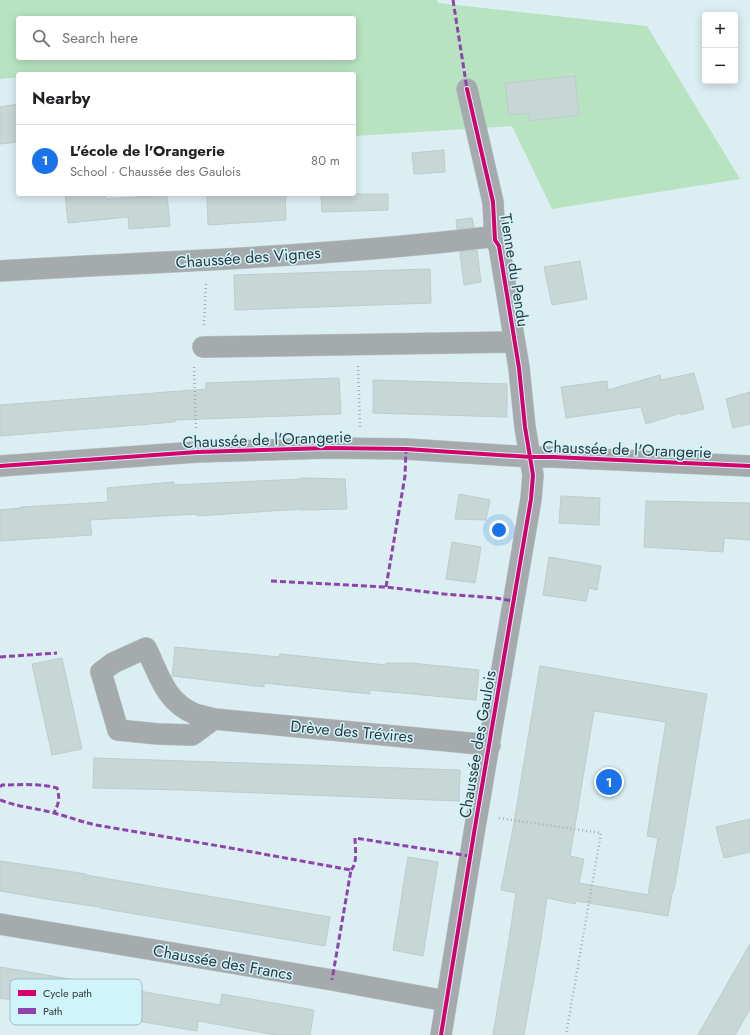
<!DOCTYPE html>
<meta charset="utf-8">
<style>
:root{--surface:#fff;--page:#f2f2f2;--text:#202124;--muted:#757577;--line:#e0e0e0;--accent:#1a73e8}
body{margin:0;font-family:Jost,sans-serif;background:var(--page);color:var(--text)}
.controls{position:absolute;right:12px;top:12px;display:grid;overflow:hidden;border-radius:4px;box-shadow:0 2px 10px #0003}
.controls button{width:36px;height:36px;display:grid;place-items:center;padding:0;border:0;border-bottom:1px solid var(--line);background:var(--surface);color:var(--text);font:20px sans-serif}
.you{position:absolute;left:499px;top:530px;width:14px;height:14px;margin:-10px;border:3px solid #fff;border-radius:50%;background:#1a73e8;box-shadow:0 0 0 6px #1a73e833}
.badge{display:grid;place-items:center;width:26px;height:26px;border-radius:50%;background:var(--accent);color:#fff;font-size:13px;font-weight:700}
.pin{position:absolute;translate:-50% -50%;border:2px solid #fff;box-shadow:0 1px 4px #0006}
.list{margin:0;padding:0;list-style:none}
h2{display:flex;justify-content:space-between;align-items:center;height:52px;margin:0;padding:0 16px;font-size:17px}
h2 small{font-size:13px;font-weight:400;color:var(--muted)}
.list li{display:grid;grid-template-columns:26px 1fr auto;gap:12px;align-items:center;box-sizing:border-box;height:72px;padding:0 16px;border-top:1px solid var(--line)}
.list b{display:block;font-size:15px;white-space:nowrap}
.list p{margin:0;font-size:13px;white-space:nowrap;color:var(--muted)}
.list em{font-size:13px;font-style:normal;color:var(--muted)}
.icon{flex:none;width:22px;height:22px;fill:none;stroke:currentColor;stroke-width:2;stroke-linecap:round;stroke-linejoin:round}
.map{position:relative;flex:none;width:750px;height:1035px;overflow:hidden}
.search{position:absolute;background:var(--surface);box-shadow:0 2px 10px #0003;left:16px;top:16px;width:340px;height:44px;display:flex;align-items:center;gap:10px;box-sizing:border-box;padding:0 14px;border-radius:4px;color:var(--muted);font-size:15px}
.panel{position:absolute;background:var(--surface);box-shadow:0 2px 10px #0003;left:16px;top:72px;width:340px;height:124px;border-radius:4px}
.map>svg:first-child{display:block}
</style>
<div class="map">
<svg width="750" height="1035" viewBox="0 0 750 1035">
<rect width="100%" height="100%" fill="#dbeef1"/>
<path fill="#b8e3c0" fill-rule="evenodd" d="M 0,0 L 437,0 L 438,3 L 647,26 L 740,179 L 552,209 L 512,126 L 354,136 L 354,74 L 18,74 L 18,77 L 0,79 ZM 18,18 L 354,18 L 354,58 L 18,58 Z"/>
<path fill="#c7d7d6" stroke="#bdcccc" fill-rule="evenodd" d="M 575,76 L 579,115 L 530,121 L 529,113 L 509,115 L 505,83 Z
M 18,104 L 18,142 L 0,144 L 0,107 Z
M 444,150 L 445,172 L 414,174 L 412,153 Z
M 65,194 L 105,194 L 105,199 L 167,195 L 170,226 L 129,229 L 128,217 L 68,223 Z
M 207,194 L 285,194 L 286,220 L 208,225 Z
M 321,194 L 388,194 L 388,210 L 322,212 Z
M 472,218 L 474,227 L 457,229 L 456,220 Z
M 477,250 L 481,282 L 464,285 L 460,252 Z
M 580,261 L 587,299 L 552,305 L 544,267 Z
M 430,269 L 431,303 L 235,310 L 234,275 Z
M 694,373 L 704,409 L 681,415 L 681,413 L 646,424 L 641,407 L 566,418 L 561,387 L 607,381 L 608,390 L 660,375 L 661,380 Z
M 339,378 L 341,414 L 175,420 L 175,422 L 0,436 L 0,405 L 206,389 L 206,383 Z
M 373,380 L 507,384 L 507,417 L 373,413 Z
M 750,392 L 750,424 L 733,428 L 726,399 Z
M 301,478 L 345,479 L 347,509 L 301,510 L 301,509 L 197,516 L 197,514 L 90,520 L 92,535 L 0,541 L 0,510 L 21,508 L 21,507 L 108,502 L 107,488 L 174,482 L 174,485 L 301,479 Z
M 459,494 L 490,500 L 486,520 L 455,519 Z
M 561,496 L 600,498 L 599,525 L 559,523 Z
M 646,501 L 750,503 L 750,540 L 724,538 L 723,552 L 644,547 Z
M 452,542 L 481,547 L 475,583 L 446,579 Z
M 549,557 L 601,566 L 597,590 L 589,588 L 586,601 L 543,595 Z
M 175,647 L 279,657 L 280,654 L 386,665 L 386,663 L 411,663 L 479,670 L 476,700 L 370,690 L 370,694 L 264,683 L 264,687 L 172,676 Z
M 62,658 L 82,749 L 52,755 L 32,664 Z
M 540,666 L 707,694 L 674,890 L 673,889 L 668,916 L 576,901 L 575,904 L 547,898 L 540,945 L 524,1035 L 493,1035 L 509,940 L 516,893 L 501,890 L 513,828 ZM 594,711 L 666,722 L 647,836 L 658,838 L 648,895 L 579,883 L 584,859 L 570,856 Z
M 94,758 L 460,770 L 459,801 L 183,790 L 93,788 Z
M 750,819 L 750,852 L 724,858 L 716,827 Z
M 408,857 L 438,862 L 423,956 L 393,950 Z
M 0,861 L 86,874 L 86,875 L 330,917 L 325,946 L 100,908 L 100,907 L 58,901 L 0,891 Z
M 750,944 L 750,1009 L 735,1035 L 698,1035 Z
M 0,967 L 220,1005 L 222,994 L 314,1010 L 310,1035 L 276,1035 L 198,1021 L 197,1031 L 0,998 Z"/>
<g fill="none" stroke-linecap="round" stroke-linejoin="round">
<g stroke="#bac8cb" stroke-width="22">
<path id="minor" d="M 0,271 C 62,267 125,264 187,261 C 288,256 389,249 489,237 L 495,240
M 203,347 L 514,342
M 0,466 L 197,452 L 328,448 L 406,449 L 531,457 L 553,457 L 750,466
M 214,719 C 208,717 201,716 195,714 C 165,702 159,674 146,648 L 113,663 L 101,672 L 118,730 L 158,734 L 192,735 L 214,719 L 490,745
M 0,924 L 332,980 L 446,1001
M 441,1035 L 475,827 L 531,499 L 533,475 L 525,427 L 519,368 L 499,246 L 495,240 L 493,202 L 467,89"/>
</g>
<path stroke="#a8b0b3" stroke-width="2.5" stroke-dasharray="1 3" stroke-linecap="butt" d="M 204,325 L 206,282
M 358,366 L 360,427
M 194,367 L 196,430
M 499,818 L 601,833 L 566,1035"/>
<use href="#minor" stroke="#a5aaad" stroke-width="21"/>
<path stroke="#8e44ad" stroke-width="3" stroke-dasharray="6 3" stroke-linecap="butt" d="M 453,0 L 467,89
M 271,581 L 386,587 L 444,594 L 496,598 L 513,601
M 386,587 L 405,476 L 406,449
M 0,657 L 57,653
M 0,787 L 2,785 C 19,785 40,783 57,788 C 60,798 59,803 54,813
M 0,800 C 18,807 36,808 54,813 C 69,817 82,822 96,825 L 225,847 L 351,870 L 332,980
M 351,870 C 358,863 355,847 355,838 L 470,856"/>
<g stroke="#d1f4fb" stroke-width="6">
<path id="cycleway" d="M 0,466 L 197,452 L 328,448 L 406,449 L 531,457 L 553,457 L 750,466
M 441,1035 L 475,827 L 531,499 L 533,475 L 525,427 L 519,368 L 499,246 L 495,240 L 493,202 L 467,89"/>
</g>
<use href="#cycleway" stroke="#d6006c" stroke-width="4"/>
</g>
<g text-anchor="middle" stroke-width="3" stroke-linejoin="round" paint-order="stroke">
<g font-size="16" fill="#2c3a3d" stroke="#d1f4fb">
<text transform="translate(248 257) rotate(-4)" y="6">Chaussée des Vignes</text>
<text transform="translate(515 270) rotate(81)" y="6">Tienne du Pendu</text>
<text transform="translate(267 439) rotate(-2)" y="6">Chaussée de l'Orangerie</text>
<text transform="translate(627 449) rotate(2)" y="6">Chaussée de l'Orangerie</text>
<text transform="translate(352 731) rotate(5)" y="6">Drève des Trévires</text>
<text transform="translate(477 744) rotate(-80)" y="6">Chaussée des Gaulois</text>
<text transform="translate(223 962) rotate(10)" y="6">Chaussée des Francs</text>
</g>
</g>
<rect x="10" y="979" width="132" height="46" rx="6" fill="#d1f4fb" stroke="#a0bcc2" stroke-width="1"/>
<rect x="18" y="990" width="18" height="6" fill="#d6006c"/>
<rect x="18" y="1008" width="18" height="6" fill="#8e44ad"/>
<g font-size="11" fill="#2c3a3d">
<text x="43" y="997">Cycle path</text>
<text x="43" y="1015">Path</text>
</g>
</svg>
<div class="controls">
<button>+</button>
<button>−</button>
</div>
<div class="you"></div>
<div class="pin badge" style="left:609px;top:782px">1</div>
<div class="search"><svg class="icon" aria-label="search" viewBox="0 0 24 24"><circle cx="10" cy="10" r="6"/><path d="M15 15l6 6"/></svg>Search here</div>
<section class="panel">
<h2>Nearby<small></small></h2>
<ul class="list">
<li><span class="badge">1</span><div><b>L'école de l'Orangerie</b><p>School · Chaussée des Gaulois</p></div><em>80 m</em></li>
</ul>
</section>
</div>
